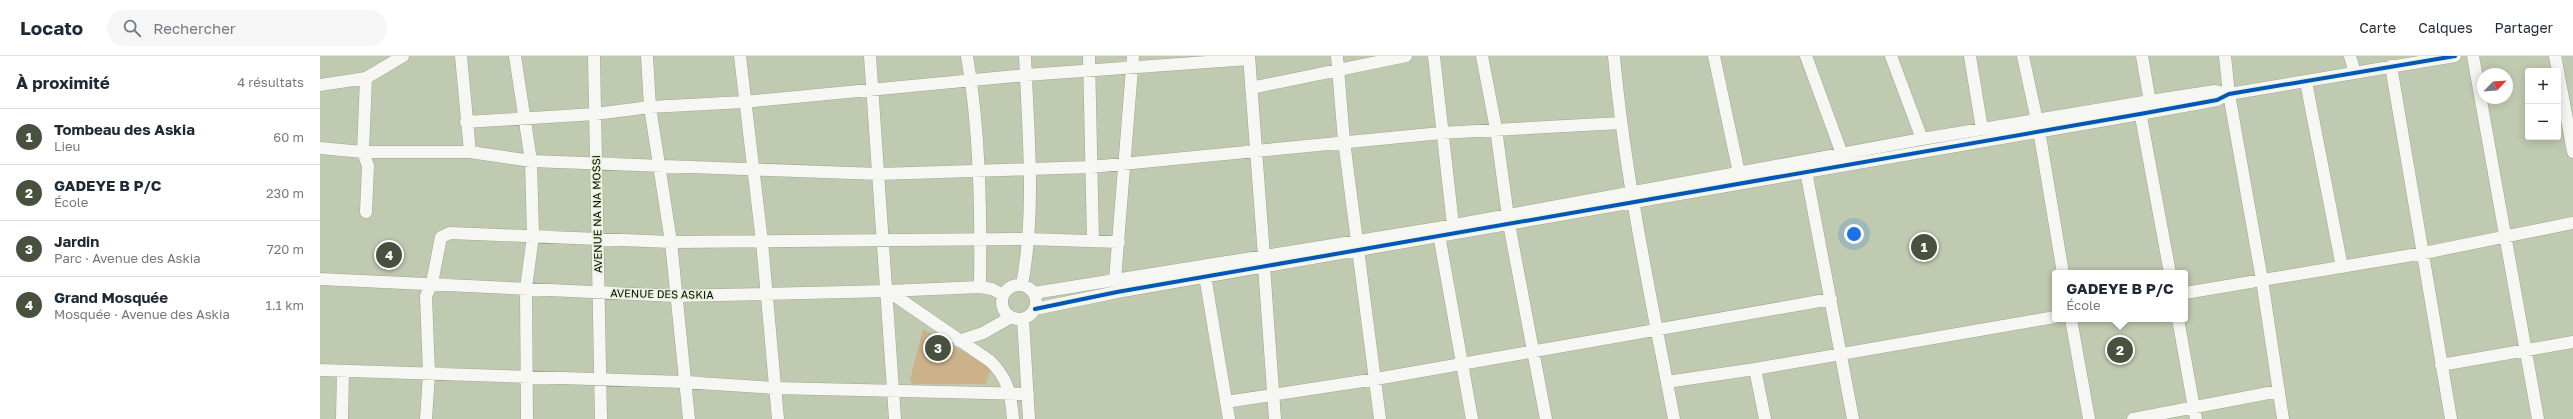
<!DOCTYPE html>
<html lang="fr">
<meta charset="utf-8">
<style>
:root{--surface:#fff;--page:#f6f6f7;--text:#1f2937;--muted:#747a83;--line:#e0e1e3;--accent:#48503e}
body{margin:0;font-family:"Golos Text",sans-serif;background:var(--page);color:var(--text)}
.controls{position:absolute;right:12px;top:12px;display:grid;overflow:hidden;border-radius:4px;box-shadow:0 2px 10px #0003}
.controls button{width:36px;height:36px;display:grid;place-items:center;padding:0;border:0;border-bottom:1px solid var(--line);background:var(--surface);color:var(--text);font:20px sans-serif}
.compass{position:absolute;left:2157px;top:12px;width:36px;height:36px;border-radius:50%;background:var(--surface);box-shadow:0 2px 10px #0003;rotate:65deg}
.you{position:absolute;left:1534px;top:178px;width:14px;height:14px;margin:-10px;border:3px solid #fff;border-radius:50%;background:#1a73e8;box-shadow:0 0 0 6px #1a73e833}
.badge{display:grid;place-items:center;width:26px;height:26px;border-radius:50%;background:var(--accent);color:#fff;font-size:13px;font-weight:700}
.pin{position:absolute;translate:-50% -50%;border:2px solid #fff;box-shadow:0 1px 4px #0006}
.popup{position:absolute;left:1732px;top:214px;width:136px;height:52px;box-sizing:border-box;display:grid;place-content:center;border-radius:4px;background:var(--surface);filter:drop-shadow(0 1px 3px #0005);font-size:13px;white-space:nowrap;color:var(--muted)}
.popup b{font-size:15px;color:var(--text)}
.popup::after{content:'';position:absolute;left:50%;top:100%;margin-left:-8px;border:8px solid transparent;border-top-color:var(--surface)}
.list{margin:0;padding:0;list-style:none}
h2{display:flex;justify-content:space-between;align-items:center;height:52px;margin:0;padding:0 16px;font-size:17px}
h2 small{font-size:13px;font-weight:400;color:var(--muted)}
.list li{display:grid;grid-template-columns:26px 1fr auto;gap:12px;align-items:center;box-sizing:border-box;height:56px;padding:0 16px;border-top:1px solid var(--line)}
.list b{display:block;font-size:15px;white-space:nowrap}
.list p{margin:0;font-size:13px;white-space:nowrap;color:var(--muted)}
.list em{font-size:13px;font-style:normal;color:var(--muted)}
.icon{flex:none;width:22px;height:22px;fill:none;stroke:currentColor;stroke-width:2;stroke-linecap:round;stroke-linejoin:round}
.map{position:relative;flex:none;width:2253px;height:363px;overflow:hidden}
header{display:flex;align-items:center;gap:24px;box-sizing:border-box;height:56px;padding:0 20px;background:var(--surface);border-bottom:1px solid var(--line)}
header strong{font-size:19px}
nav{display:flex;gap:22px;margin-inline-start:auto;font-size:14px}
.search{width:280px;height:36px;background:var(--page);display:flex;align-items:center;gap:10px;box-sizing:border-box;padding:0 14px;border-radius:22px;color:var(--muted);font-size:15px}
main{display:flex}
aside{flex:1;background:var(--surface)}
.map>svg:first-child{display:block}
</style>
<header>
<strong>Locato</strong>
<div class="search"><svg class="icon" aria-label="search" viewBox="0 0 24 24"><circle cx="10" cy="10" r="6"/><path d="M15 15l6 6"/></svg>Rechercher</div>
<nav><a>Carte</a><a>Calques</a><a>Partager</a></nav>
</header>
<main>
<aside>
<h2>À proximité<small>4 résultats</small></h2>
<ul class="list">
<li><span class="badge">1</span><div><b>Tombeau des Askia</b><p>Lieu</p></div><em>60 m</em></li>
<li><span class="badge">2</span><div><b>GADEYE B P/C</b><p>École</p></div><em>230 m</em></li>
<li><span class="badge">3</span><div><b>Jardin</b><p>Parc · Avenue des Askia</p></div><em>720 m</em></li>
<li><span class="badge">4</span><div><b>Grand Mosquée</b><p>Mosquée · Avenue des Askia</p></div><em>1.1 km</em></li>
</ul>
</aside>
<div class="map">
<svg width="2253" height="363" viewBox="0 0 2253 363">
<rect width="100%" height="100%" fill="#c0cab0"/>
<path fill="#cbb288" d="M 603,273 L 671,311 L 666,328 L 593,328 L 590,324 Z"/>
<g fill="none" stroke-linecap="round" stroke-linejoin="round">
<g stroke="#9ea792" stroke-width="13">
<path id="minor" d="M 141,0 L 150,96
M 195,0 L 211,105 L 213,180 L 206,232 L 207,363
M 274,0 L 281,363
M 327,0 L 330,51 L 351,186 L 369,363
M 420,0 L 442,186 L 458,363
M 550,0 L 575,363
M 647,0 C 660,75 661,155 660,231
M 769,0 L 773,185
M 929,0 L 944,200
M 1017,0 L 1024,85 L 1060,363
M 1114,0 L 1133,169
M 1162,0 L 1176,73 L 1189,168 L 1226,363
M 1294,0 C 1305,122 1331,242 1354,363
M 1394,0 L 1419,117
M 1486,0 L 1522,98
M 1571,0 L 1602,83
M 1650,0 L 1662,73
M 1703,0 L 1719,74 L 1743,217
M 1822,0 L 1831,52
M 1905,0 L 1909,38 L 1942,224 L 1963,363
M 2030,0 L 2035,17
M 2153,0 L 2218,363
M 2235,0 L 2238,15
M 2071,10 L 2131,363
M 2238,15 L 2253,96
M 46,22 L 43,96 L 48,110 L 46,156
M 1986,26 L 2022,211
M 0,29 L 46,22 L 83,0
M 931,32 L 1086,0
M 1819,50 L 1850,217
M 146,66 L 275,58 L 330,51 L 424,46 L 706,19 L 929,3
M 0,92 L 43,96 L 150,96 L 211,105 L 559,118 L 771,111 L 1121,77 L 1300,67
M 1485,110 L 1533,363
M 1118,173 L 1152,363
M 944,210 L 955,363
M 885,220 L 909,363
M 0,223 L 355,240 L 568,235 L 660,231 L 672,233 L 683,239
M 795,224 L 813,0
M682 246a17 17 0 1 1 34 0a17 17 0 1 1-34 0Z
M 702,229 C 716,154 708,76 705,0
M 568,235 L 670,305 C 688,322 691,339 693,363
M 714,237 L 1118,172 L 1602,83 L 1830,45 L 1895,35 L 1909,38
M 1865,237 L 2104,197 L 2253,167
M 715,253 L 797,236 L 1820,58 L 1897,44 L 1909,38 L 2135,0
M 703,263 L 709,363
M 1751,263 L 1769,363
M 1858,263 L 1876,363
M 639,285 L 663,277 L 691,261
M 2121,309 L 2253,286
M 1435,313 L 1445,363
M 0,314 L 363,326 L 455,332 L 708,338
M 1347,326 L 1435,313 L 1735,261
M 906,346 L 1056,323 L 1511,243
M 22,363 L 23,315
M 106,363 L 109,318 L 106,240 L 112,227 L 121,181 L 130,177 L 351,186 L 708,183 L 799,186
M 1813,363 L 1959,335"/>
</g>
<use href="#minor" stroke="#f6f7f3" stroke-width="12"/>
<g stroke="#e7f1da" stroke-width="6">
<path id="cycleway" d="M 715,253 L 797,236 L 1820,58 L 1897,44 L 1909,38 L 2135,0"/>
</g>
<use href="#cycleway" stroke="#0057b8" stroke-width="4"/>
</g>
<g text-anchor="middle" stroke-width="3" stroke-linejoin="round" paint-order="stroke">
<g font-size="11" fill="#080e01" stroke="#e7f1da">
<text transform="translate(277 158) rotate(-91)" y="4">AVENUE NA NA MOSSI</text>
<text transform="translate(342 238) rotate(1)" y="4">AVENUE DES ASKIA</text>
</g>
</g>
</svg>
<div class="controls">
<button>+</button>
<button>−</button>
</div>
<svg class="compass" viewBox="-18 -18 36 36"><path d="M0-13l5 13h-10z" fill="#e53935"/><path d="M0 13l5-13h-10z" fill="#747a83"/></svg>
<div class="you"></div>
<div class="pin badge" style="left:1604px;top:191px">1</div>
<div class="pin badge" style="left:1800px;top:294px">2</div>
<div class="popup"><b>GADEYE B P/C</b>École</div>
<div class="pin badge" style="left:618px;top:292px">3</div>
<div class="pin badge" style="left:69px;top:199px">4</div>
</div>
</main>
